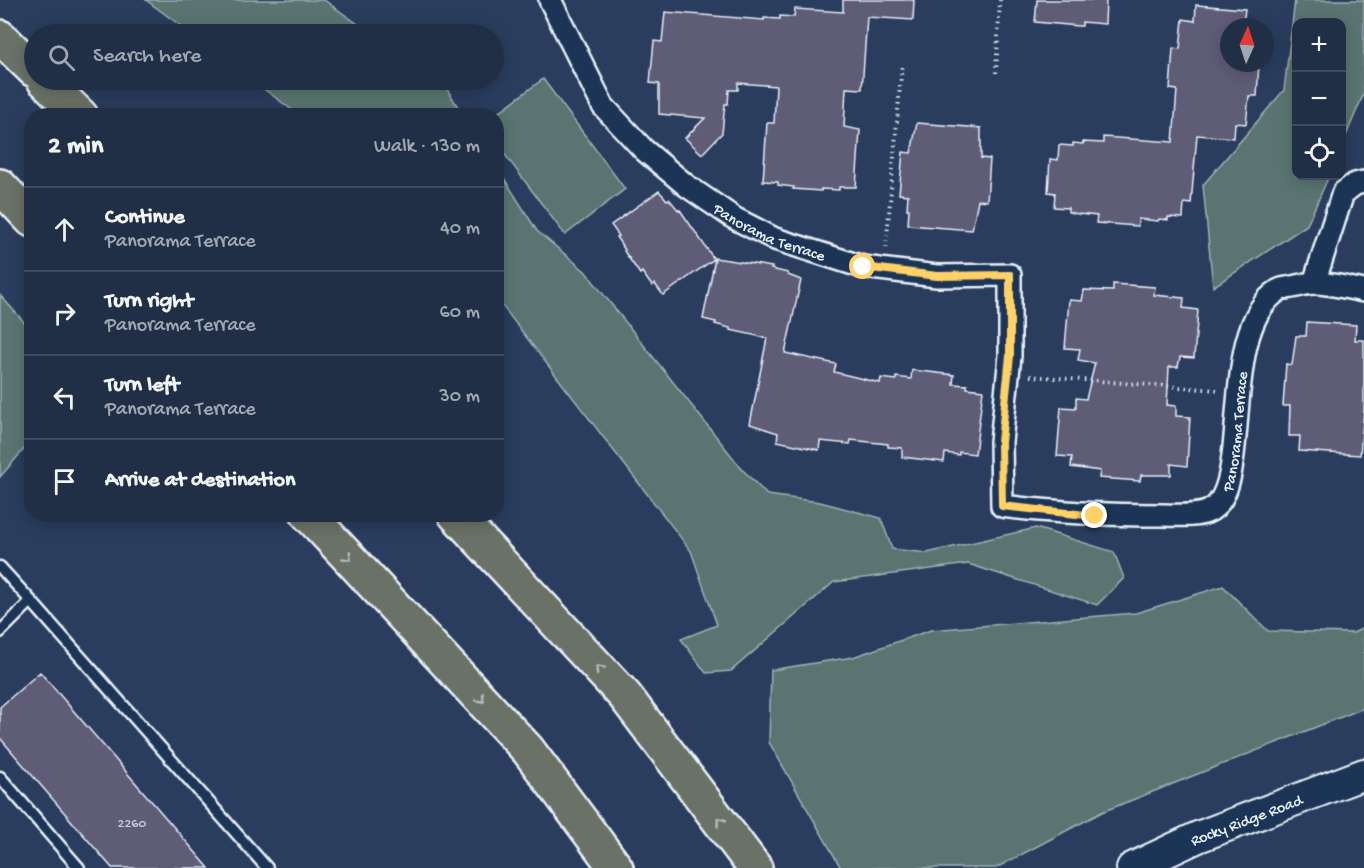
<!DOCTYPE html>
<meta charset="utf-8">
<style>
:root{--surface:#202e46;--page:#28364d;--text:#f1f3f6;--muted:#a2a8b3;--line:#3d4a5f}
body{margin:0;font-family:"Gochi Hand",sans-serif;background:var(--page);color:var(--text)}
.controls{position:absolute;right:18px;top:18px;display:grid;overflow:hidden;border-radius:12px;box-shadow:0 3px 15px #0003}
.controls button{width:54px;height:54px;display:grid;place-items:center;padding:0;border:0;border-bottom:2px solid var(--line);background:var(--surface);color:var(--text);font:30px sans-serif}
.compass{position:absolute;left:1220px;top:18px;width:54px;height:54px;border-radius:50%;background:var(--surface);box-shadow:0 3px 15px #0003;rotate:3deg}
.stop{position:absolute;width:18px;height:18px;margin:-14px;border:4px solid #ffd166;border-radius:50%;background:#fff}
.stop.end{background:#ffd166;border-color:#fff;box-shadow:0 2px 6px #0008}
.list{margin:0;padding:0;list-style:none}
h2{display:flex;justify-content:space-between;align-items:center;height:78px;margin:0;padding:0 24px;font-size:26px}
h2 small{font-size:20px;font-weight:400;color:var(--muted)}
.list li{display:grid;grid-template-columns:39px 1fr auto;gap:18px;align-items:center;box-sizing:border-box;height:84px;padding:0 24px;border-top:2px solid var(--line)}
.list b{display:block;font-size:22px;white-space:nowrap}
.list p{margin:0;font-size:20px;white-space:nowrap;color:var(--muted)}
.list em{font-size:20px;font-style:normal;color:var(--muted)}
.icon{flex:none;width:33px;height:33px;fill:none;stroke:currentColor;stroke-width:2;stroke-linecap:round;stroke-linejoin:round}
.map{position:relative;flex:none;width:1364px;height:868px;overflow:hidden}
.search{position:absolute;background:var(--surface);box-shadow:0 3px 15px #0003;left:24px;top:24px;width:480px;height:66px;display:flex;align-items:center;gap:15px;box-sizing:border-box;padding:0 21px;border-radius:33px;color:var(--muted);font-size:22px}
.panel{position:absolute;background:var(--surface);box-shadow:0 3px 15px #0003;left:24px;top:108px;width:480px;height:414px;border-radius:24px}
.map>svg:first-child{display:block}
</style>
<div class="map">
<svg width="1364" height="868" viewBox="0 0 1364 868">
<rect width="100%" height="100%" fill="#2a3d5e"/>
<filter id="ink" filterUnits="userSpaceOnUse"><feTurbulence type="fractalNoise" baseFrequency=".0167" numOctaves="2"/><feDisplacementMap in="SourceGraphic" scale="12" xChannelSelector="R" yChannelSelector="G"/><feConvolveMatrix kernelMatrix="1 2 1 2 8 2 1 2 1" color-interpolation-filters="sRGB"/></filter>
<g filter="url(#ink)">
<path fill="#5a7471" stroke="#a1b2b4" stroke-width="1.5" d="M 146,0 L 324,0 L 372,34 L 192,34 Z
M 1295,0 L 1364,0 L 1364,93 L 1342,145 L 1342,22 L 1296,22 L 1296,176 L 1329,176 L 1307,225 L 1213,287 L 1203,185 L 1284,90 Z
M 543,79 L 625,189 L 565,235 L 497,144 L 496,116 L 495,115 Z
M 252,80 L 435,80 L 445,86 L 463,115 L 299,115 Z
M 497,167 L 537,231 L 585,271 L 742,469 L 767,495 L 820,502 L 881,518 L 892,549 L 927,553 L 1036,528 L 1114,552 L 1124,578 L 1097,605 L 968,564 L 834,582 L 731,671 L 706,673 L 681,639 L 717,625 L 691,551 L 497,299 Z
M 0,295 L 31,330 L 32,440 L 0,477 Z
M 1223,586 L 1268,631 L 1353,633 L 1364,628 L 1364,708 L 1102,812 L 996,868 L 841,868 L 769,742 L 771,670 L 853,657 L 931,630 L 1136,613 Z"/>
<path fill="#5e5b78" stroke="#e8f1f8" stroke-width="1.5" d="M 843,0 L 914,0 L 913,20 L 867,17 L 862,89 L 846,88 L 844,127 L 860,130 L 856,187 L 839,187 L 839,190 L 821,189 L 821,191 L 793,189 L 794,187 L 778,185 L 778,182 L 763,181 L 767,123 L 774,123 L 776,86 L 738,83 L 738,90 L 729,90 L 728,104 L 725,104 L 722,133 L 702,154 L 685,138 L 705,118 L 659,114 L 659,84 L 650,83 L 654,41 L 662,42 L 665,12 L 764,20 L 764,18 L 780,19 L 780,16 L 794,17 L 795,9 L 843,12 Z
M 1037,0 L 1106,0 L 1105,24 L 1082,22 L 1082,26 L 1079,26 L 1035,22 Z
M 1196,5 L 1245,9 L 1243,24 L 1254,25 L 1254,27 L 1229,27 L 1229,63 L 1259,63 L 1257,96 L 1249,96 L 1246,124 L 1235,123 L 1234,138 L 1197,135 L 1191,204 L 1184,203 L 1183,218 L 1168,217 L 1168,220 L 1159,219 L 1158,221 L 1138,219 L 1138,226 L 1096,223 L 1097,216 L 1078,214 L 1068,212 L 1068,208 L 1054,207 L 1055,193 L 1048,192 L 1050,159 L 1058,160 L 1059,145 L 1073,146 L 1073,143 L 1083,144 L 1083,142 L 1103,143 L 1103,137 L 1173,142 L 1177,90 L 1170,89 L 1173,48 L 1180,49 L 1183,19 L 1195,21 Z
M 917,123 L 981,128 L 981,158 L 990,159 L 987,201 L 978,200 L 972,230 L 908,225 L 909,209 L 907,209 L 908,195 L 899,194 L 903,152 L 911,153 Z
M 659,191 L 667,200 L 669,199 L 679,211 L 680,210 L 714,259 L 663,295 L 655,284 L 652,286 L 642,272 L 640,274 L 624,251 L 625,250 L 616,237 L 619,236 L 611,225 Z
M 715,258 L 772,267 L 771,269 L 788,273 L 788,275 L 801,280 L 785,353 L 836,364 L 834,372 L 880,383 L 881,378 L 896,380 L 896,377 L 911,379 L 912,370 L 954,375 L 953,384 L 967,385 L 967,388 L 983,390 L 975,454 L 959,452 L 959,455 L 945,453 L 944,462 L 902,457 L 902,448 L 888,447 L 888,444 L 851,440 L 850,444 L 820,441 L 819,450 L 777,441 L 778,433 L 750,424 L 767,338 L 730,330 L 730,328 L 715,324 L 716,322 L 703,319 Z
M 1113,284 L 1155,287 L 1154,295 L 1184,298 L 1183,308 L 1198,310 L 1194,358 L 1180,357 L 1178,367 L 1169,367 L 1167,405 L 1176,406 L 1176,416 L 1190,417 L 1187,466 L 1171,464 L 1171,475 L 1141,475 L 1140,481 L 1099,478 L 1100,471 L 1071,467 L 1072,457 L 1057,456 L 1061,407 L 1076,408 L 1076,398 L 1086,399 L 1095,363 L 1078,360 L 1080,349 L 1065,348 L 1069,300 L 1082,301 L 1084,290 L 1113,291 Z
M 1307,322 L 1356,325 L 1355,340 L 1364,340 L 1364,410 L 1360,455 L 1299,451 L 1300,436 L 1289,436 L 1290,406 L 1283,406 L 1286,364 L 1292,365 L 1296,336 L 1306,336 Z
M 40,672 L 209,868 L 112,868 L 0,738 L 0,707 Z"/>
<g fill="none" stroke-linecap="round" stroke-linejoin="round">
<g stroke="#e8f1f8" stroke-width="15">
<path id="lane" d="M 0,567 L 31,601 L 0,632
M 31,601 L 267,868
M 0,777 L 79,868"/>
</g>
<g stroke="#e8f1f8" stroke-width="26">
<g id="street">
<path id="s1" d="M 550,0 L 603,106 L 644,150 L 687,186 L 734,218 L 775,239 L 863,267 L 937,276 L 1010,275 L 1010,356 L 1001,442 L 1002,506 C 1058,513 1106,515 1162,515 C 1175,515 1194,517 1207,512 C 1256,493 1215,330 1279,290 C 1282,288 1288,288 1292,287 C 1299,286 1307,283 1314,283 C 1330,283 1348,288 1364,291"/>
<path d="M 1314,283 L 1343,193 L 1355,184 L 1364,182"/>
</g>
</g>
<g stroke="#e8f1f8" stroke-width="34">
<g id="secondary">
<path id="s2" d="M 1132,868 L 1198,837 L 1364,774"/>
</g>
</g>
<g stroke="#e8f1f8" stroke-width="38">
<path id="highway" d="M 0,37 L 34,70
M 44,80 L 81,116
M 0,186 L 32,220
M 308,514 L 528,750 L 616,868
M 455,514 L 625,696 L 755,868"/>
</g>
<path stroke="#e8f1f8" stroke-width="4" stroke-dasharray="1.5 4.5" stroke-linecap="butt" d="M 996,73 L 1000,0
M 886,248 L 902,64
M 1030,376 L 1217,390"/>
<use href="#lane" stroke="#1d3557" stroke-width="10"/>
<use href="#street" stroke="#1d3557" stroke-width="21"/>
<use href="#secondary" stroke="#1d3557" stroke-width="30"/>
<use href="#highway" stroke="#6a7166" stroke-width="33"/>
</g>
<defs><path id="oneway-chevron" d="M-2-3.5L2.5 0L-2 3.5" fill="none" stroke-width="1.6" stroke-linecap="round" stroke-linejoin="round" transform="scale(1.5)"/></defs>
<g stroke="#b6bebe">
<use href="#oneway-chevron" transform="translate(348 557) rotate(47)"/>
<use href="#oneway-chevron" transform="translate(599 669) rotate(-133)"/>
<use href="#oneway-chevron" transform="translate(481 699) rotate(47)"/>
<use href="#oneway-chevron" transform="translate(720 821) rotate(-127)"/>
</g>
</g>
<g fill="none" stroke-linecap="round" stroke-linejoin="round" filter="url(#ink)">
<path stroke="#ffd166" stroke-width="8" d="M 863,267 L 937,276 L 1010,275 L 1010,356 L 1001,442 L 1002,506 L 1095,516"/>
</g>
<g text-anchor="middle" stroke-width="4.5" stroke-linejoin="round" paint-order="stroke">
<g font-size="14" fill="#c6ccd8">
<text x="132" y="827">2260</text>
</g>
<g font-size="16" fill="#e8f1f8" stroke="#1d3557">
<text dy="6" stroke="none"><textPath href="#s1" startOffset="330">Panorama Terrace</textPath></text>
<text dy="6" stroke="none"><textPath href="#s1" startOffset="1104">Panorama Terrace</textPath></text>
<text dy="6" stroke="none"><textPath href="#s2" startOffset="124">Rocky Ridge Road</textPath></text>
</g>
</g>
</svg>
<div class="controls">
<button>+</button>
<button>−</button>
<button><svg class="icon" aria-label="locate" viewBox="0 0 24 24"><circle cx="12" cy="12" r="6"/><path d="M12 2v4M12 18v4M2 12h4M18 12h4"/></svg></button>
</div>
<svg class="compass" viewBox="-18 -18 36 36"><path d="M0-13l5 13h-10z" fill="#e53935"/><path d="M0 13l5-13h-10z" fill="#a2a8b3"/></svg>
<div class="stop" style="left:863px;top:267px"></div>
<div class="stop end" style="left:1095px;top:516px"></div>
<div class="search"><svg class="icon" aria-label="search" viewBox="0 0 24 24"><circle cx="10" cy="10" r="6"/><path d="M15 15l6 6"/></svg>Search here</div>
<section class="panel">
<h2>2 min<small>Walk · 130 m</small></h2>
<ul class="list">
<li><svg class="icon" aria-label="ahead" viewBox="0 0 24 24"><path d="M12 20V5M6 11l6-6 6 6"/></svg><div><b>Continue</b><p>Panorama Terrace</p></div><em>40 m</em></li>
<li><svg class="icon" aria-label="right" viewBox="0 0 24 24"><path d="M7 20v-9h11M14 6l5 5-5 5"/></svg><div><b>Turn right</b><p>Panorama Terrace</p></div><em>60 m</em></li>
<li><svg class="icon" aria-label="left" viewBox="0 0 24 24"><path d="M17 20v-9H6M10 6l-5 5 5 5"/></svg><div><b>Turn left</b><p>Panorama Terrace</p></div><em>30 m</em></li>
<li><svg class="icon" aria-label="arrive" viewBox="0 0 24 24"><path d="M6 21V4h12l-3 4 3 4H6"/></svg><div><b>Arrive at destination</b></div></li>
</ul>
</section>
</div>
